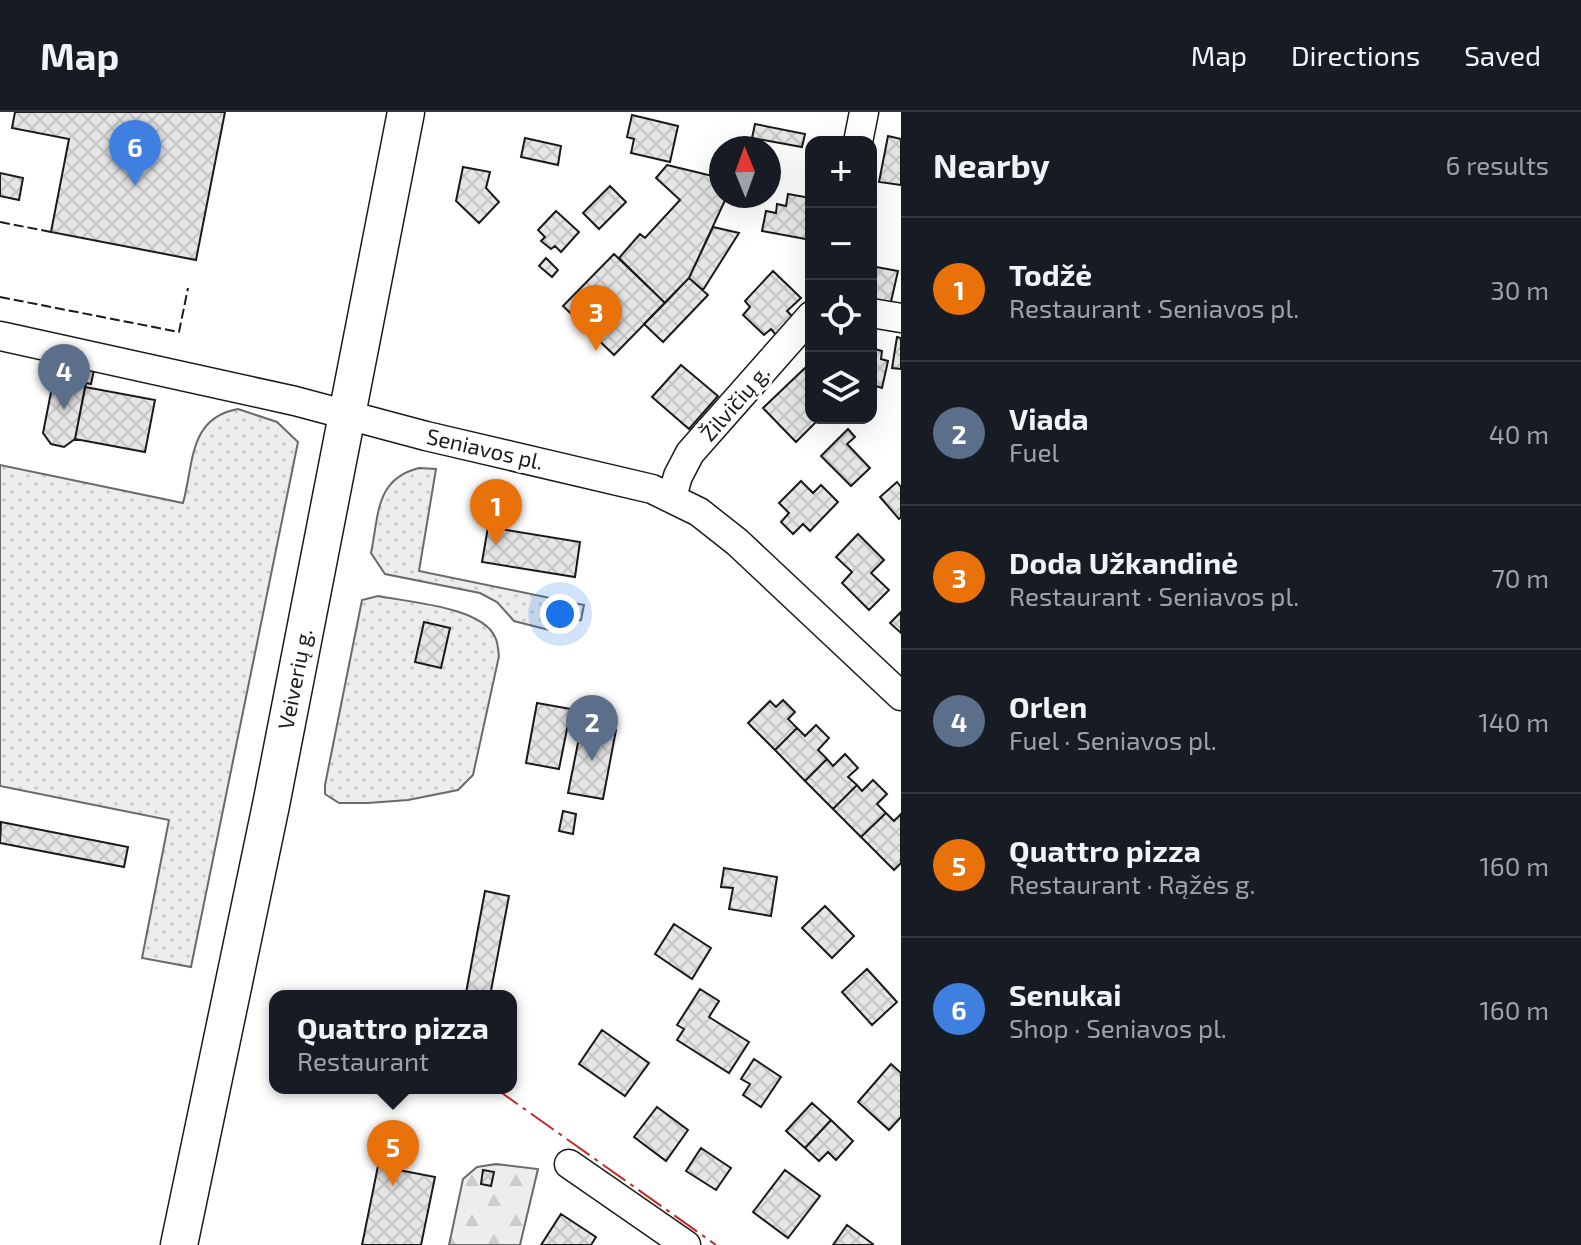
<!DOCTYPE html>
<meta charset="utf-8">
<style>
:root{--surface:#171b24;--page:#20242c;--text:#f1f3f6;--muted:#9ea1a6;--line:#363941;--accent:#ea580c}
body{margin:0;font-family:"Exo 2",sans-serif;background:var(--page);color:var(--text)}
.controls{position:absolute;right:24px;top:24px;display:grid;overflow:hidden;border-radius:16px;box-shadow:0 8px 32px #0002}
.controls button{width:72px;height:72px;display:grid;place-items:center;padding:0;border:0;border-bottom:2px solid var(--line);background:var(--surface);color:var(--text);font:40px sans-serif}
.compass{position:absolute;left:709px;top:24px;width:72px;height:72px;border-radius:50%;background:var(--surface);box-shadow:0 8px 32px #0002;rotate:359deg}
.you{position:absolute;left:560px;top:502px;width:28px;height:28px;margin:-20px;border:6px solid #fff;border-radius:50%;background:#1a73e8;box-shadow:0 0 0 12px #1a73e833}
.badge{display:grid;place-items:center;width:52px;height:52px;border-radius:50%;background:var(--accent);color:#fff;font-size:26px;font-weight:700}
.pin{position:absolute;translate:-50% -66px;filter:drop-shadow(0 2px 4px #0008)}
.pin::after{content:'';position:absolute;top:42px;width:28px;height:24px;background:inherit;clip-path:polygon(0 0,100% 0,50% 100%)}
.popup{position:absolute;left:269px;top:878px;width:248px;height:104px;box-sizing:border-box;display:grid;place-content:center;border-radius:16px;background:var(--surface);filter:drop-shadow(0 2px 6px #0005);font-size:26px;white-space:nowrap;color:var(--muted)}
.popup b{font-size:30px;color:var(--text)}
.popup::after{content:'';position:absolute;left:50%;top:100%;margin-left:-16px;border:16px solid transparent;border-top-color:var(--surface)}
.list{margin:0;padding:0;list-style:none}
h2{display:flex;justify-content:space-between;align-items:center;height:104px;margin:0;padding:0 32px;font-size:34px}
h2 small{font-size:26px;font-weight:400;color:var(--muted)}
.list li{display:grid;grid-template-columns:52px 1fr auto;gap:24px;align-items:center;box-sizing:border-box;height:144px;padding:0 32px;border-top:2px solid var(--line)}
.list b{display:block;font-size:30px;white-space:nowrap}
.list p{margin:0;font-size:26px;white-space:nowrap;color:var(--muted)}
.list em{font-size:26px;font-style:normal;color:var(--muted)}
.icon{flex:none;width:44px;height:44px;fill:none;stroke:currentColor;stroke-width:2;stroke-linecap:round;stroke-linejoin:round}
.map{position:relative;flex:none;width:901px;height:1133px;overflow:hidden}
header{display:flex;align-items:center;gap:48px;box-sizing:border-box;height:112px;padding:0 40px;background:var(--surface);border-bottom:2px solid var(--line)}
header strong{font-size:38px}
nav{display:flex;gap:44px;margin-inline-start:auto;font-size:28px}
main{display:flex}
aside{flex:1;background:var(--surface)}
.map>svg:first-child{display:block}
</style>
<header>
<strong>Map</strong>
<nav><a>Map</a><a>Directions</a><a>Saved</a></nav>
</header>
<main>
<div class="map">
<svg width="901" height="1133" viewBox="0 0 901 1133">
<defs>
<pattern id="grass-dots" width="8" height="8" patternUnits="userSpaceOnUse" patternTransform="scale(2)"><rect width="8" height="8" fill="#ededed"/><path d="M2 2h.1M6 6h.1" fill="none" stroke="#cbcbcb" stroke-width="1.8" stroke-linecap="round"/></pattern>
<pattern id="forest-firs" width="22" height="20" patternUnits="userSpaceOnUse" patternTransform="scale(2)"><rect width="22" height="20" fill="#ededed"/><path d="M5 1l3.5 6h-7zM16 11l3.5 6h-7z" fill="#cbcbcb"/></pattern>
<pattern id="building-cross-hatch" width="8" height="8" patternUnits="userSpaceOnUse" patternTransform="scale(2)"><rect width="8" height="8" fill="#e6e6e6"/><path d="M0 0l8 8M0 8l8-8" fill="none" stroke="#c5c5c5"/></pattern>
</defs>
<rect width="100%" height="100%" fill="#fff"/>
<path fill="url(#grass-dots)" stroke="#6a6a6a" stroke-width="2" d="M 238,297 L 277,310 L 298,330 L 191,855 L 142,846 L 169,708 L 0,674 L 0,353 L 183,391 C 194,352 188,306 238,297 Z
M 419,356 L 436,357 L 419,459 L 584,493 L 581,508 L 549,518 L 514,509 L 497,490 L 480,481 L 385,462 L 371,441 C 379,403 375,367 419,356 Z
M 378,484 C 408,490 482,495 495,525 C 498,530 498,538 499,544 L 473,663 L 458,678 L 408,688 L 368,691 L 339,691 L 325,682 L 325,673 L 362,488 Z"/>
<path fill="url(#forest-firs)" stroke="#6a6a6a" stroke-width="2" d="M 496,1052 L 538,1057 L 520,1133 L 449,1133 L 463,1067 L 477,1055 Z"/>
<path fill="url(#building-cross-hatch)" stroke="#1a1a1a" stroke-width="2" d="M 15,0 L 225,0 L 196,148 L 51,120 L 69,27 L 12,16 Z
M 632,3 L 678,14 L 670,50 L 631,41 L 634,27 L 627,25 Z
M 755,12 L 805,22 L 802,35 L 752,26 Z
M 888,24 L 901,27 L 901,73 L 879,70 Z
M 525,26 L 561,34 L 558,53 L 521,45 Z
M 667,53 L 721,66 L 721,84 L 727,84 L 689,166 L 665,191 L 619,146 L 640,122 L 645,126 L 680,88 L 656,66 Z
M 463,55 L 490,60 L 486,76 L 499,90 L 479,111 L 456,89 Z
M 0,61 L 23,66 L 19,88 L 0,84 Z
M 610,74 L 626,90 L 599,117 L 583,101 Z
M 788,82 L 811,86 L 811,128 L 762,119 L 766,99 L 776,101 L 777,92 L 786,94 Z
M 556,99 L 579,120 L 561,140 L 555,134 L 551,137 L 541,129 L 545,125 L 538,118 Z
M 713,115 L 739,121 L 703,178 L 689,166 Z
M 614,142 L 665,191 L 614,243 L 563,194 Z
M 546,146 L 558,158 L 552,165 L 539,154 Z
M 871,154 L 898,159 L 890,194 L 871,190 Z
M 773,159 L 801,186 L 787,199 L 793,205 L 776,223 L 771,217 L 764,223 L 743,203 L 750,195 L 745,189 Z
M 689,166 L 708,183 L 663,230 L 644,212 Z
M 897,225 L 901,226 L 901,257 L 892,256 Z
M 871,236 L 882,239 L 881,247 L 888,249 L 882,276 L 876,274 L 875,280 L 871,279 Z
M 51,245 L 95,253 L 91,272 L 86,271 L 75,327 L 64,335 L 51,332 L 43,321 L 54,265 L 47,264 Z
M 681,253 L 718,284 L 689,317 L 652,285 Z
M 805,256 L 811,263 L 811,306 L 820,306 L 796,330 L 763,296 Z
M 85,275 L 155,288 L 145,340 L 75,327 Z
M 848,317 L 855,325 L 847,332 L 870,356 L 851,374 L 821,344 Z
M 801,369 L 813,381 L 821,373 L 838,390 L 810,419 L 803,412 L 793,422 L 781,410 L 789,401 L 779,391 Z
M 897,370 L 901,375 L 901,405 L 899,407 L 880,385 Z
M 488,415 L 580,430 L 575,465 L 482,450 Z
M 858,422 L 884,448 L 871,461 L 889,478 L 869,498 L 842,471 L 852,460 L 836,445 Z
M 901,500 L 901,521 L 890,511 Z
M 424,510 L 450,516 L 441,556 L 415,550 Z
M 783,588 L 795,600 L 788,607 L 797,616 L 775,638 L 748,611 L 770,589 L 776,595 Z
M 537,591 L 571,597 L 559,657 L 526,651 Z
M 582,611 L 616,618 L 603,687 L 568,681 Z
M 816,613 L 829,626 L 818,638 L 827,647 L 805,669 L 775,638 L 797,616 L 805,624 Z
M 845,642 L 858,656 L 848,665 L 857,673 L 833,697 L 805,669 L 827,647 L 833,654 Z
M 873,668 L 887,682 L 877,692 L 886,701 L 861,725 L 833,697 L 857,673 L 862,679 Z
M 563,699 L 576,702 L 573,722 L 559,719 Z
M 886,701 L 894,709 L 901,702 L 901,751 L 894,758 L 861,725 Z
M 1,710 L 128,735 L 124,755 L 0,731 Z
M 724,756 L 777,765 L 771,804 L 729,797 L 733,776 L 721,775 Z
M 485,779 L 509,784 L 490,884 L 466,881 Z
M 825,794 L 854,824 L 832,846 L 802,816 Z
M 674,812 L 711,836 L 692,867 L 655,842 Z
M 867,857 L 897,890 L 872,913 L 842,880 Z
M 700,877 L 719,889 L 709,905 L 749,930 L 729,961 L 677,928 L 684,917 L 677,913 Z
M 602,918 L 649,951 L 625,984 L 579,952 Z
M 754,947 L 781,965 L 761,995 L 743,983 L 750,972 L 741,967 Z
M 891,952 L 901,961 L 901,1005 L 889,1018 L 858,990 Z
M 812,991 L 831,1008 L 805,1036 L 786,1019 Z
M 657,995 L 688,1018 L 666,1049 L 634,1025 Z
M 831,1008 L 853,1029 L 836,1048 L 828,1040 L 819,1049 L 805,1036 Z
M 701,1036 L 731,1056 L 716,1078 L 686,1059 Z
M 378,1054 L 435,1065 L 421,1133 L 362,1133 Z
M 483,1058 L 494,1060 L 491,1074 L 481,1072 Z
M 785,1058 L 820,1084 L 788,1126 L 753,1100 Z
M 561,1102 L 596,1125 L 591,1133 L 541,1133 Z
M 847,1113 L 873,1132 L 872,1133 L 833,1133 Z"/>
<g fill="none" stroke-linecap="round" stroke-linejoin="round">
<g stroke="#1a1a1a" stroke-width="31">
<path id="minor" d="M 858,30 L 864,0
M 871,201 L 901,206
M 0,224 L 295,289 L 426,324 L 652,377 L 699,400 L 737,430 L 901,584
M 672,385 L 678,364 L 690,341 L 811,204
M 569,1052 L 686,1133"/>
</g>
<g stroke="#1a1a1a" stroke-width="39">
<path id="major" d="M 179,1133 L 271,693 L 406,0"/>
</g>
<use href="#minor" stroke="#fff" stroke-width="28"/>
<use href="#major" stroke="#fff" stroke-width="36"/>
<path stroke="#1a1a1a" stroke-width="2" stroke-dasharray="10 4" stroke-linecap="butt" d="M 0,110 L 51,120
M 0,185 L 179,220 L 188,176"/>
<path stroke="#c62828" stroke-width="2" stroke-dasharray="28 6 4 6" stroke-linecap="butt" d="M 495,976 L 716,1133"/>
</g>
<g text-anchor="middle" stroke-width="6" stroke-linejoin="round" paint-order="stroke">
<g font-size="22" fill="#1a1a1a" stroke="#fff">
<text transform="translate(735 291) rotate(-49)" y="8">Žilvičių g.</text>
<text transform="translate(485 337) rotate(13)" y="8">Seniavos pl.</text>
<text transform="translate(295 567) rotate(-79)" y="8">Veiverių g.</text>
</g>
</g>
</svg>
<div class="controls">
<button>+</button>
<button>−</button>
<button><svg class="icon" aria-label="locate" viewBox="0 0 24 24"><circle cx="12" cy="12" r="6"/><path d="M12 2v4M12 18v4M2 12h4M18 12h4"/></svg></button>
<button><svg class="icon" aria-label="layers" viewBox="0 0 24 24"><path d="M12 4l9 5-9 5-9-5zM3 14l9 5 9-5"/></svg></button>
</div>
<svg class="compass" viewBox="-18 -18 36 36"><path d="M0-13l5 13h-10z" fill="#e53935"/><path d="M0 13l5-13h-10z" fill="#9ea1a6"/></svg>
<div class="you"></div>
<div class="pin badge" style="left:496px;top:433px;background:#e8710a">1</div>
<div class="pin badge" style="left:592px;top:649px;background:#5c6f8a">2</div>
<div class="pin badge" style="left:596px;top:239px;background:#e8710a">3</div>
<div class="pin badge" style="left:64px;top:298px;background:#5c6f8a">4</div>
<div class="pin badge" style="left:393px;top:1074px;background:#e8710a">5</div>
<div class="popup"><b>Quattro pizza</b>Restaurant</div>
<div class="pin badge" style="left:135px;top:74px;background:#3f7fe0">6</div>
</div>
<aside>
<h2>Nearby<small>6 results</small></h2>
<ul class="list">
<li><span class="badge" style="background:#e8710a">1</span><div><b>Todžė</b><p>Restaurant · Seniavos pl.</p></div><em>30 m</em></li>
<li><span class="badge" style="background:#5c6f8a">2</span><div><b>Viada</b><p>Fuel</p></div><em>40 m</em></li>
<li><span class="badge" style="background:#e8710a">3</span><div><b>Doda Užkandinė</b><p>Restaurant · Seniavos pl.</p></div><em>70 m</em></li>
<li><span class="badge" style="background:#5c6f8a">4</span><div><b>Orlen</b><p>Fuel · Seniavos pl.</p></div><em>140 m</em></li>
<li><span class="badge" style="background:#e8710a">5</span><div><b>Quattro pizza</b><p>Restaurant · Rąžės g.</p></div><em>160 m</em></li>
<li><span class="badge" style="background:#3f7fe0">6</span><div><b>Senukai</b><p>Shop · Seniavos pl.</p></div><em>160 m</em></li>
</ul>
</aside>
</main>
